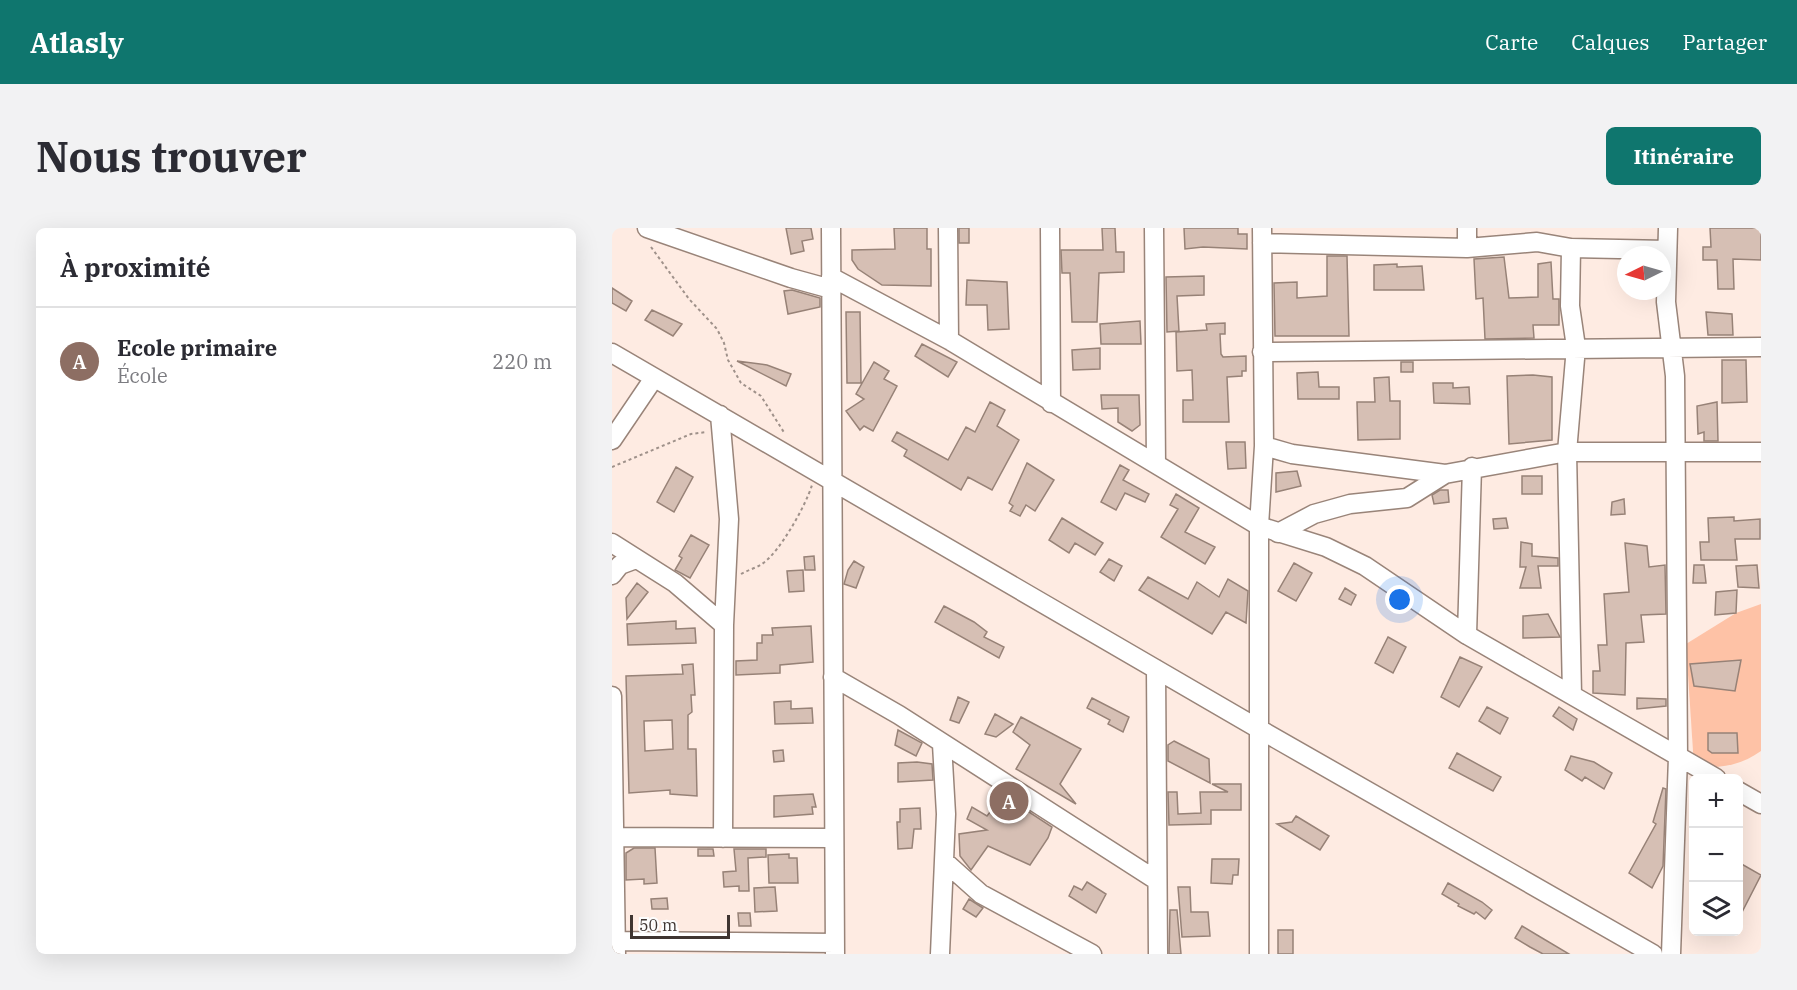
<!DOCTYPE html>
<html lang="fr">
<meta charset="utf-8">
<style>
:root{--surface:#fff;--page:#f2f2f3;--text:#2b2b33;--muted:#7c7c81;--line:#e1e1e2;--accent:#0f766e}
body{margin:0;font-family:"IBM Plex Serif",serif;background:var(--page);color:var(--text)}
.controls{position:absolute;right:18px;bottom:18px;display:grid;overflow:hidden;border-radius:9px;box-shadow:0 6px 24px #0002}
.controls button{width:54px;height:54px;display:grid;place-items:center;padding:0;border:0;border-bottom:2px solid var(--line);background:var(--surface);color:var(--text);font:30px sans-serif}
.compass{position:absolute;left:1005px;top:18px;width:54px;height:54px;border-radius:50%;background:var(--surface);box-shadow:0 6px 24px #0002;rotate:265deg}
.scale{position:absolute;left:18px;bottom:15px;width:100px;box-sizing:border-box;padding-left:6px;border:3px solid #3f3531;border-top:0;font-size:16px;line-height:21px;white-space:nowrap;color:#3f3531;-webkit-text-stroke:4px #fdfdfd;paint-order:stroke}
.you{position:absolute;left:788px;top:372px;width:21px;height:21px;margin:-15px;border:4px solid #fff;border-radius:50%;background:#1a73e8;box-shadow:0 0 0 9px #1a73e833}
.badge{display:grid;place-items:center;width:39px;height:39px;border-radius:50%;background:var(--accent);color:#fff;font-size:20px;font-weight:700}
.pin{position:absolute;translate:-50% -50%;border:3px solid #fff;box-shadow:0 2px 6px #0006}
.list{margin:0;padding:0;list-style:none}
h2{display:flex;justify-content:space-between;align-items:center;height:78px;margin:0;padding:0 24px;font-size:26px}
h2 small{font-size:20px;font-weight:400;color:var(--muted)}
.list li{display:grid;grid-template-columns:39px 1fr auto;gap:18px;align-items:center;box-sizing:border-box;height:108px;padding:0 24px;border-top:2px solid var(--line)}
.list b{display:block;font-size:22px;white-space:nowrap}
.list p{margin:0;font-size:20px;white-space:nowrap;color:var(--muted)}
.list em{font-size:20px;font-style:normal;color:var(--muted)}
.icon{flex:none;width:33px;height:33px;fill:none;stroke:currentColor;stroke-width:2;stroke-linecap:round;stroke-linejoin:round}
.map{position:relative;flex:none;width:1149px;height:726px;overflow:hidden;border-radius:9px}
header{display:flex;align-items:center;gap:36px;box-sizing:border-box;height:84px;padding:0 30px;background:var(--accent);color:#fff}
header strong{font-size:28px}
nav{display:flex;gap:33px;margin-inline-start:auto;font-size:21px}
.intro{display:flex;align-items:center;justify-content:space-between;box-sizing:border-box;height:144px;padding:0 36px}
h1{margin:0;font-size:42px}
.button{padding:15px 27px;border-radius:9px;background:var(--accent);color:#fff;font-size:21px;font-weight:700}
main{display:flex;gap:36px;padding:0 36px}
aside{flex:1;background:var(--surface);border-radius:9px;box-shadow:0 6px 24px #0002}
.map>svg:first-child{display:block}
</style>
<header>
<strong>Atlasly</strong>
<nav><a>Carte</a><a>Calques</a><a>Partager</a></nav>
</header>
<div class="intro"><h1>Nous trouver</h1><a class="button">Itinéraire</a></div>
<main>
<aside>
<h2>À proximité<small></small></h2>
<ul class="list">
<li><span class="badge" style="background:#8d6e63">A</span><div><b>Ecole primaire</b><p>École</p></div><em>220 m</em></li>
</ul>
</aside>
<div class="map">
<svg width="1149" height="726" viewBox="0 0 1149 726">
<rect width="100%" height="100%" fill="#feebe2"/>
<path fill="#fec2a6" d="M 1149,376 L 1149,523 C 1128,538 1107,541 1082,538 L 1074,416 L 1124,385 Z"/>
<path fill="#d6bfb4" stroke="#978277" stroke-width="1.5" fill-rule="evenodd" d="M 174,0 L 199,0 L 201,11 L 190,13 L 192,23 L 179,26 Z
M 282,0 L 315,0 L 315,21 L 319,21 L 319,58 L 270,57 L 246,41 L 240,32 L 240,22 L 283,21 Z
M 347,0 L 357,0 L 357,15 L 347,15 Z
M 490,0 L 503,0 L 504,24 L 512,24 L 512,44 L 487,45 L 485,94 L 460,94 L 458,45 L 450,45 L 449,22 L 491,22 Z
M 572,0 L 626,0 L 626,6 L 635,6 L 635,21 L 591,19 L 573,21 Z
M 1098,0 L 1149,0 L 1149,32 L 1121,31 L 1122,61 L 1106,61 L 1105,32 L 1091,32 L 1091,19 L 1099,19 Z
M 715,28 L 735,28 L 737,108 L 663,108 L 662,55 L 685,54 L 685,70 L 715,68 Z
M 892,29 L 897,70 L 926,69 L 926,36 L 939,34 L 941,71 L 947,71 L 947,97 L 921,97 L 922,110 L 873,111 L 871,70 L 864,71 L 862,31 Z
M 785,36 L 785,39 L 810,38 L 812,62 L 762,62 L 762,37 Z
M 592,48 L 592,67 L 565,68 L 567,103 L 555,104 L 554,49 Z
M 355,52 L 395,54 L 397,101 L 376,102 L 375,77 L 354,77 Z
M 0,60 L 20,73 L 14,83 L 0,75 Z
M 180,62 L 208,70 L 208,79 L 176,86 L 172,63 Z
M 40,82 L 70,96 L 61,108 L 33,92 Z
M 234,84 L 248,84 L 249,155 L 235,155 Z
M 1094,84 L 1120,86 L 1121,107 L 1096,107 Z
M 528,93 L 529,116 L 489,116 L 488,96 Z
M 613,95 L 613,106 L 608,106 L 609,126 L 611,129 L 634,128 L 634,143 L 630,143 L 630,148 L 615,149 L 617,194 L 571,194 L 571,172 L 581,172 L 580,142 L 565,143 L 564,104 L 595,102 L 594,96 Z
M 310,116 L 345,134 L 336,149 L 303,128 Z
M 488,120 L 488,141 L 461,142 L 460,122 Z
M 1110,132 L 1134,132 L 1135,174 L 1110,175 Z
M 125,133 L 155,137 L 179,146 L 174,158 Z
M 262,134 L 277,143 L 272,151 L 285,158 L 261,203 L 252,198 L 248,202 L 234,183 L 252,171 L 244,166 Z
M 789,134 L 801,134 L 801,144 L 789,144 Z
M 706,144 L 707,159 L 727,159 L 727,171 L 686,171 L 685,145 Z
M 921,147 L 940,149 L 940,212 L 897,216 L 895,148 Z
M 777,149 L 778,173 L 788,173 L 788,211 L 746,212 L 745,174 L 763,174 L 762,150 Z
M 821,155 L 841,155 L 841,160 L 857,159 L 858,176 L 822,175 Z
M 489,167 L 527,167 L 528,197 L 520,203 L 506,194 L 506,180 L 490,181 Z
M 378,174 L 393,182 L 385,198 L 407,212 L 380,262 L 356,249 L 349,262 L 292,228 L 295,222 L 280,213 L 285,204 L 336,232 L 354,199 L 363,204 Z
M 1105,174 L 1106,213 L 1092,213 L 1092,204 L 1086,206 L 1085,178 Z
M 614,214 L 633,214 L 634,240 L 616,241 Z
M 415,235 L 442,252 L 423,283 L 414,277 L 408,288 L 398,283 L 401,278 L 397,275 Z
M 508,237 L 517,242 L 511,252 L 537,266 L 533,274 L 513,265 L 504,282 L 489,274 Z
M 64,239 L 81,249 L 62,284 L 45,274 Z
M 685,243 L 689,258 L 664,264 L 664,245 Z
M 910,248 L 930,248 L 930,266 L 910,266 Z
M 828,262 L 836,262 L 837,274 L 822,276 L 820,267 Z
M 564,266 L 587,280 L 573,304 L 603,319 L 593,336 L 549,309 L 566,281 L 558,277 Z
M 1012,271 L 1013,286 L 999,287 L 1000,274 Z
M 1122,289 L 1122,293 L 1148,291 L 1148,311 L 1123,311 L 1125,332 L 1089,332 L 1088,314 L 1097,314 L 1096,290 Z
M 450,290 L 491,315 L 483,327 L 463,315 L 457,325 L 437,312 Z
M 894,290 L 896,300 L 882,301 L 881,291 Z
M 79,307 L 97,317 L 78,350 L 63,342 L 70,330 L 67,328 Z
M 909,314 L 920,316 L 920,328 L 946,330 L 946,338 L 926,338 L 929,360 L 908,360 L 914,339 L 908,339 Z
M 1013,315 L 1035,318 L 1037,339 L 1053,337 L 1054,386 L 1029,387 L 1032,414 L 1014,415 L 1013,467 L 981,465 L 981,443 L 988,443 L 986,417 L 995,417 L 992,366 L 1017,364 Z
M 202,328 L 203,342 L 193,342 L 192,329 Z
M 497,331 L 510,338 L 502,353 L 488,344 Z
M 242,333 L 252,339 L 244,360 L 232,356 L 236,342 Z
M 682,335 L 700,345 L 684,373 L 666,363 Z
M 1082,337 L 1092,337 L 1094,355 L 1081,355 Z
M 1145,337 L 1147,360 L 1126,359 L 1124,338 Z
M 191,342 L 192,363 L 177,364 L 175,343 Z
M 536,349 L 576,371 L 585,354 L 607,369 L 616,351 L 636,363 L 634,395 L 614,384 L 600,406 L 527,362 Z
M 25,355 L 36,364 L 15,391 L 14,370 Z
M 733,360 L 744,367 L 739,377 L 727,371 Z
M 1125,362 L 1124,385 L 1103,387 L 1104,364 Z
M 332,378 L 362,394 L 375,404 L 372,409 L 392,419 L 387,430 L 323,394 Z
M 936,386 L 948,409 L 911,410 L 911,388 Z
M 64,393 L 64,401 L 83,400 L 84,415 L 16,417 L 15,396 Z
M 199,398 L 201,434 L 168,437 L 168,445 L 124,447 L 124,433 L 145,432 L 145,415 L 150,415 L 150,407 L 161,407 L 160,400 Z
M 776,409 L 794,419 L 781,445 L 763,435 Z
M 848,429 L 870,439 L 847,479 L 829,469 Z
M 1129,432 L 1123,463 L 1082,458 L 1078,436 Z
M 81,436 L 83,467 L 79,467 L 80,484 L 76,487 L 76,521 L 84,521 L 85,568 L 58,566 L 58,562 L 17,565 L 14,448 L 71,446 L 70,437 ZM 60,492 L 61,521 L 33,523 L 32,493 Z
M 346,469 L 357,474 L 347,495 L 338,492 Z
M 480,470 L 517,489 L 511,504 L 496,496 L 498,492 L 475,480 Z
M 1025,470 L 1054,471 L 1054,478 L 1025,481 Z
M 179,473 L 179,481 L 200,480 L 201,495 L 163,496 L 162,474 Z
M 875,479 L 896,490 L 888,506 L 867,493 Z
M 947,479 L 965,491 L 961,502 L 941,488 Z
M 383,486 L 401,496 L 384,509 L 373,506 Z
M 409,489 L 469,521 L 448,556 L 464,576 L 404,541 L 418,517 L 401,504 Z
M 286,502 L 310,515 L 304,528 L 283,517 Z
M 1096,505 L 1125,505 L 1126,525 L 1100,525 L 1096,522 Z
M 562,513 L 597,531 L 598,555 L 556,533 L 556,517 Z
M 171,522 L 172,533 L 162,534 L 161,523 Z
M 845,525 L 889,549 L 881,563 L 837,540 Z
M 959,528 L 982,534 L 1000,545 L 992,561 L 973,549 L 970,553 L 953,542 Z
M 305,534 L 320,536 L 321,552 L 286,554 L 286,535 Z
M 600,556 L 629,556 L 629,582 L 599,582 L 599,596 L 557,597 L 556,564 L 565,564 L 566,586 L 589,585 L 588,564 L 616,564 Z
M 1051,560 L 1054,561 L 1051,638 L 1040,660 L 1017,645 L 1044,596 L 1041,594 Z
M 201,566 L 204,579 L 200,579 L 201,586 L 162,589 L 162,568 Z
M 391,567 L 440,599 L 436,610 L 418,637 L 376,618 L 359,642 L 348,628 L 347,606 L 375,602 L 355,591 L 360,579 L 375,588 Z
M 308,580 L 309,601 L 302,601 L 300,620 L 286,621 L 285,594 L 288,594 L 288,581 Z
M 684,588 L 717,608 L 708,622 L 665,596 L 680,594 Z
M 22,620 L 43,620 L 45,655 L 32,656 L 32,651 L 14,652 L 14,625 Z
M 86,621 L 101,621 L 102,628 L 86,628 Z
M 122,621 L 154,621 L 154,629 L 136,630 L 137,663 L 127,663 L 127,658 L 112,659 L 111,644 L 124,643 Z
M 177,626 L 177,630 L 185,630 L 186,655 L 157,655 L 156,627 Z
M 600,631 L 627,631 L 626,647 L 621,647 L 620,656 L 599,655 Z
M 1126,634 L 1149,647 L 1126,692 Z
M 475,654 L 494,666 L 484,685 L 457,668 L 462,658 L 470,662 Z
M 836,655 L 870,674 L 880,682 L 873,691 L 864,684 L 862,686 L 846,678 L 847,676 L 830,666 Z
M 163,659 L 165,683 L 143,684 L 142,660 Z
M 566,659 L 578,659 L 579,684 L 596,684 L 598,708 L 570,709 Z
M 55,670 L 56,681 L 40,681 L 39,671 Z
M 357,671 L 371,680 L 364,689 L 351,681 Z
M 558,682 L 565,682 L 569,726 L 557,726 Z
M 126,685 L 138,685 L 139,698 L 127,698 Z
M 910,698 L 925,707 L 957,726 L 931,726 L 918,719 L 903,710 Z
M 666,702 L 681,702 L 681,726 L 666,726 Z"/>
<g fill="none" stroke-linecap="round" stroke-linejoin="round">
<g stroke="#998479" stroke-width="21">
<path id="minor" d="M 35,0 L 179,50 L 219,61
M 219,0 L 223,726
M 336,0 L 337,112
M 438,0 L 439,175
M 542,0 L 544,236
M 855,0 L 855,20
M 1056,0 L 1054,74 L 1063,148 L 1066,529 L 1059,726
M 650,15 L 855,20 L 925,14 L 959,20 L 1055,22
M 959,20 L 958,78 L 964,119 L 955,224 L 960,467
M 219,49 L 337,112 L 647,298 L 714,319 L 753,338 L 855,407 L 1104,550
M 650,124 L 1149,119
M 0,125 L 647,501 L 1041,726
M 108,187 L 117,291 L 112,397 L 111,610
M 0,212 L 42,150
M 652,218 L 680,226 L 833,246 L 955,224 L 1149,224
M 666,305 L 702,286 L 738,276 L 795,270 L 833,246
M 0,315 L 63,355 L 112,397
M 0,347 L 8,337 L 24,331
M 855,407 L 860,239
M 544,441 L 546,726
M 221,449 L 287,487 L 544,652
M 0,468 L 4,726
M 1126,563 L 1149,576
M 3,609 L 222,610
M 332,633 L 369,666 L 480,726
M 0,713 L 223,715
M 328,726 L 334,586 L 330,516
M 647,726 L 647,298 L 652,218 L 650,0"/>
</g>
<path stroke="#9f918a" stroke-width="2" stroke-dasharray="3 3" stroke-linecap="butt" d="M 39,19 L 77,71 L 105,101 L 112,115 L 116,132 L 129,155 L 149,168 L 173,206
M 0,239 L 79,206 L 95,204
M 129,346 C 136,342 144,340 150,336 C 168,324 194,277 200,257"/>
<use href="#minor" stroke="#fff" stroke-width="18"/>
</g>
</svg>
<div class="controls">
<button>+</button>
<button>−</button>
<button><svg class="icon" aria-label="layers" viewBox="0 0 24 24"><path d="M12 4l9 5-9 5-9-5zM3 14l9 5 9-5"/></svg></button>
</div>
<svg class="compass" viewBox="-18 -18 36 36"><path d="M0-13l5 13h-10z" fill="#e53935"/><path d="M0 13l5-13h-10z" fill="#7c7c81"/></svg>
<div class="scale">50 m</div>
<div class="you"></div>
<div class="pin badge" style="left:397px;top:573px;background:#8d6e63">A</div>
</div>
</main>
